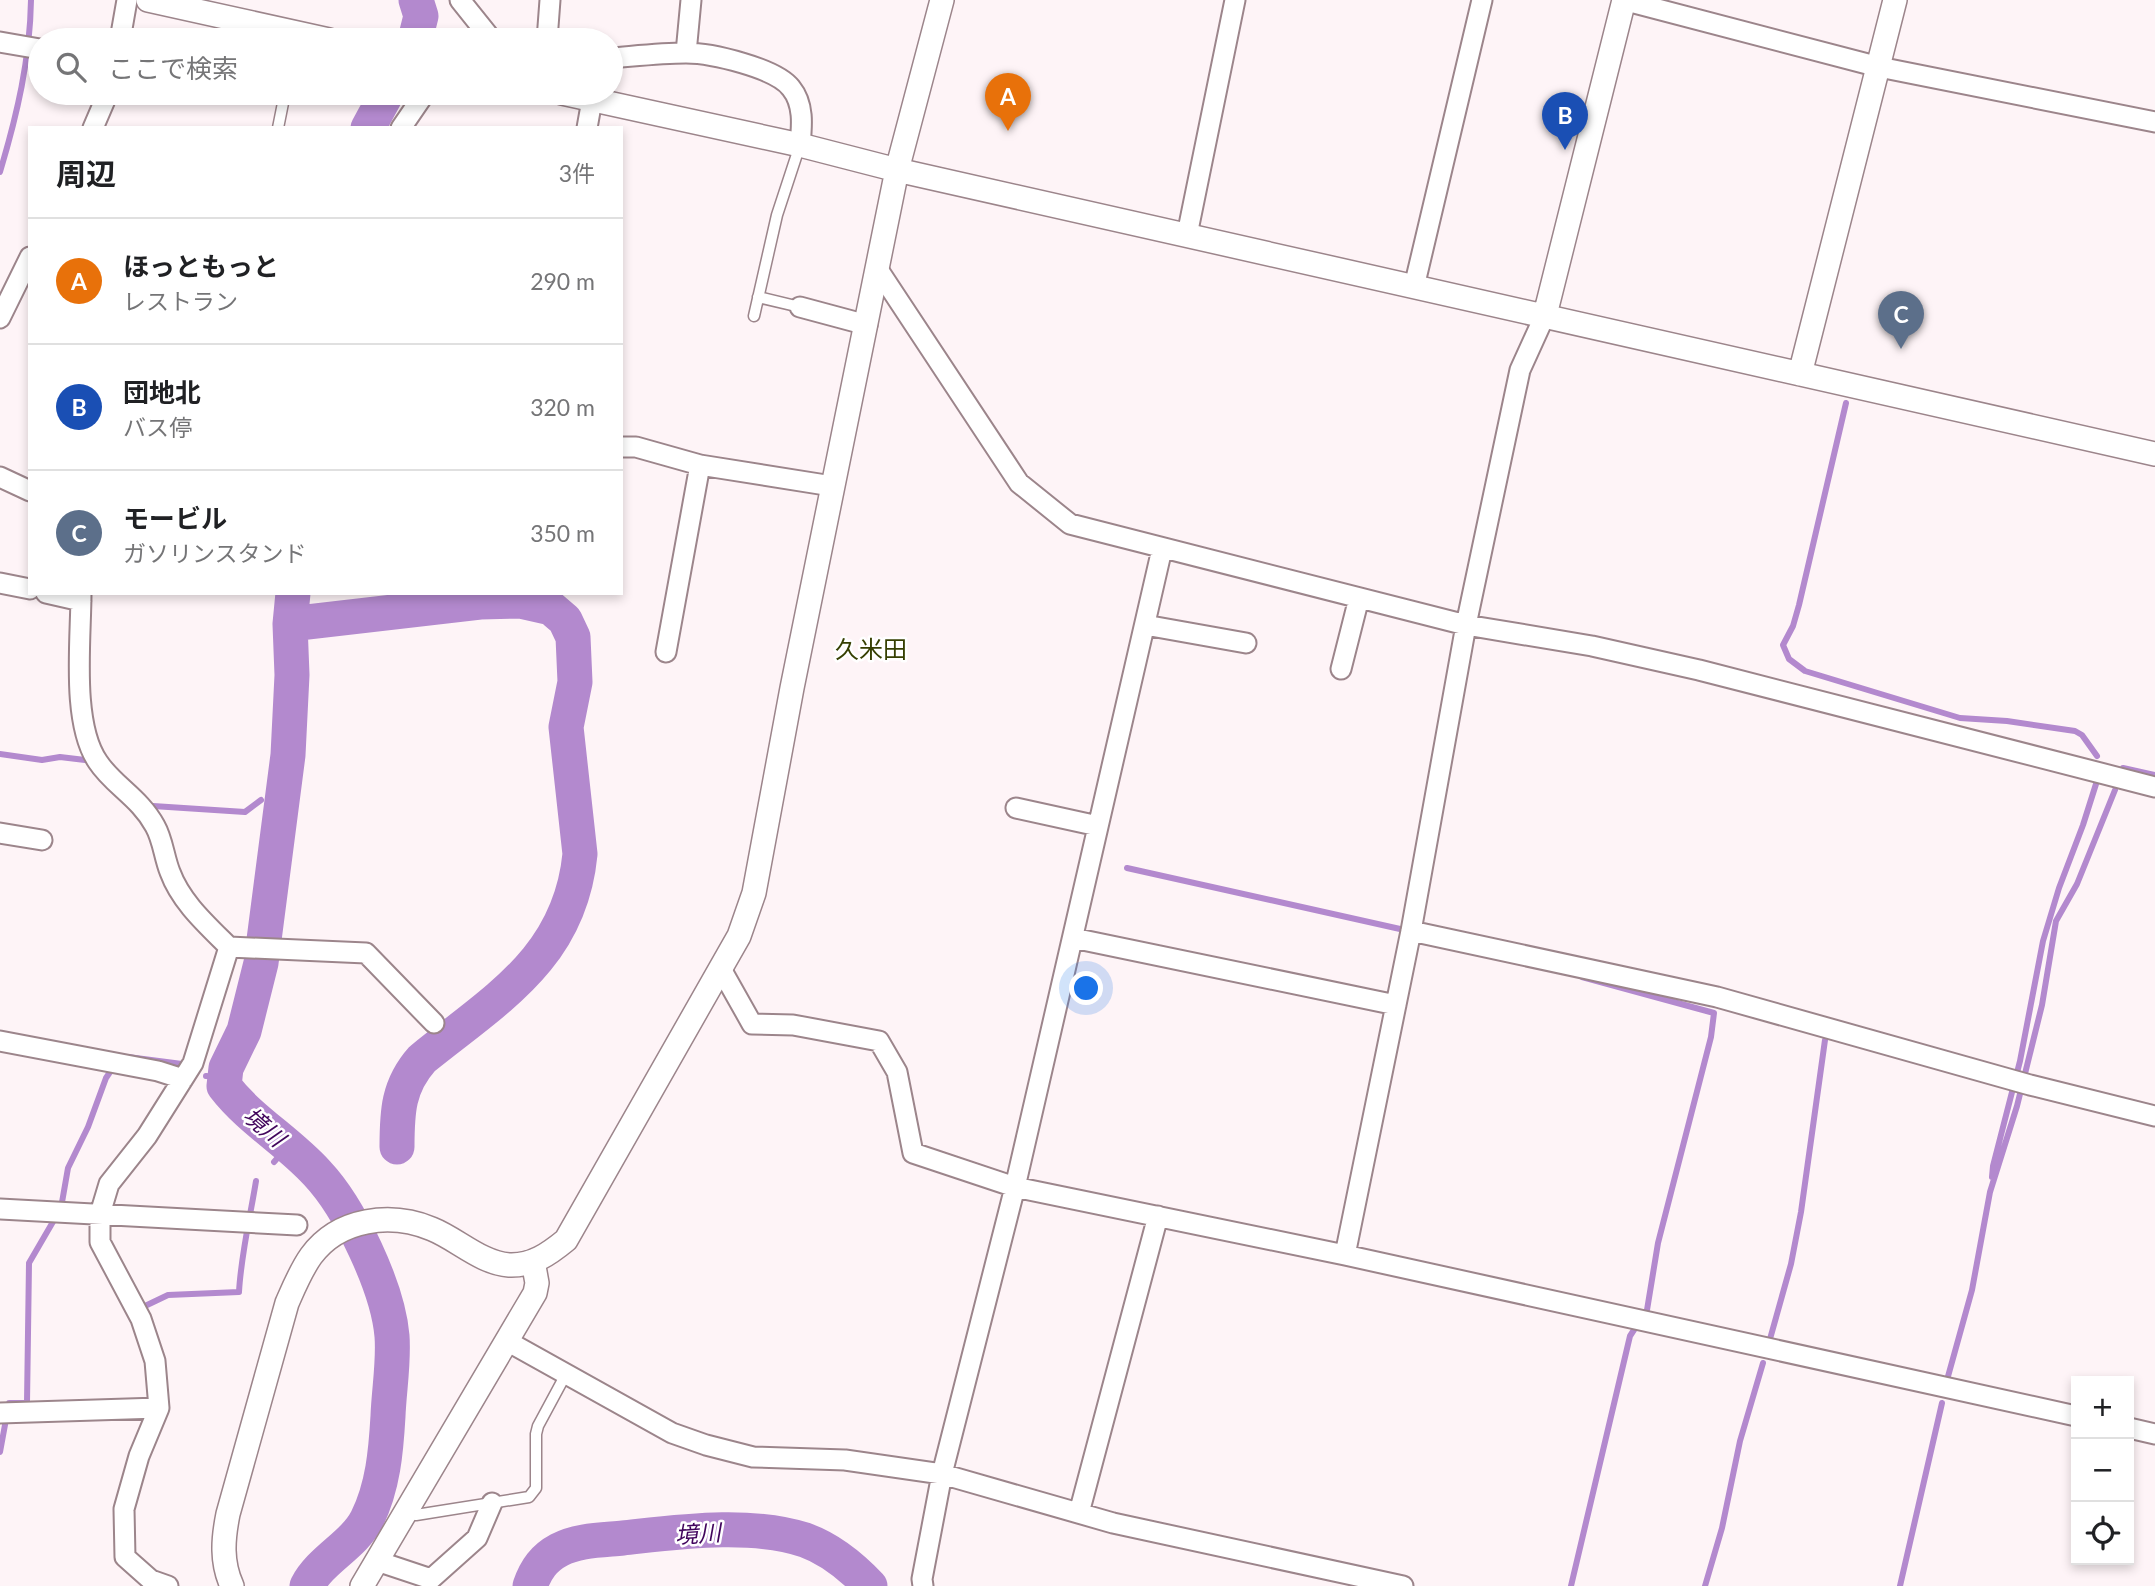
<!DOCTYPE html>
<html lang="ja">
<meta charset="utf-8">
<style>
:root{--surface:#fff;--page:#f2f2f2;--text:#202124;--muted:#757577;--line:#e0e0e0;--accent:#2563eb}
body{margin:0;font-family:Lato,"Noto Sans JP",sans-serif;background:var(--page);color:var(--text)}
.controls{position:absolute;right:21px;bottom:21px;display:grid;overflow:hidden;border-radius:0px;box-shadow:0 4px 10px #0003}
.controls button{width:63px;height:63px;display:grid;place-items:center;padding:0;border:0;border-bottom:2px solid var(--line);background:var(--surface);color:var(--text);font:35px sans-serif}
.you{position:absolute;left:1087px;top:989px;width:24px;height:24px;margin:-18px;border:5px solid #fff;border-radius:50%;background:#1a73e8;box-shadow:0 0 0 10px #1a73e833}
.badge{display:grid;place-items:center;width:46px;height:46px;border-radius:50%;background:var(--accent);color:#fff;font-size:23px;font-weight:700}
.pin{position:absolute;translate:-50% -58px;filter:drop-shadow(0 2px 4px #0008)}
.pin::after{content:'';position:absolute;top:37px;width:24px;height:21px;background:inherit;clip-path:polygon(0 0,100% 0,50% 100%)}
.list{margin:0;padding:0;list-style:none}
h2{display:flex;justify-content:space-between;align-items:center;height:91px;margin:0;padding:0 28px;font-size:30px}
h2 small{font-size:23px;font-weight:400;color:var(--muted)}
.list li{display:grid;grid-template-columns:46px 1fr auto;gap:21px;align-items:center;box-sizing:border-box;height:126px;padding:0 28px;border-top:2px solid var(--line)}
.list b{display:block;font-size:26px;white-space:nowrap}
.list p{margin:0;font-size:23px;white-space:nowrap;color:var(--muted)}
.list em{font-size:23px;font-style:normal;color:var(--muted)}
.icon{flex:none;width:38px;height:38px;fill:none;stroke:currentColor;stroke-width:2;stroke-linecap:round;stroke-linejoin:round}
.map{position:relative;flex:none;width:2155px;height:1586px;overflow:hidden}
.search{position:absolute;background:var(--surface);box-shadow:0 4px 10px #0003;left:28px;top:28px;width:595px;height:77px;display:flex;align-items:center;gap:18px;box-sizing:border-box;padding:0 24px;border-radius:38px;color:var(--muted);font-size:26px}
.panel{position:absolute;background:var(--surface);box-shadow:0 4px 10px #0003;left:28px;top:126px;width:595px;height:469px;border-radius:0px}
.map>svg:first-child{display:block}
</style>
<div class="map">
<svg width="2155" height="1586" viewBox="0 0 2155 1586">
<rect width="100%" height="100%" fill="#fef4f7"/>
<g fill="none" stroke-linecap="round" stroke-linejoin="round">
<path stroke="#b389ce" stroke-width="6" d="M 0,172 C 17,115 30,60 31,0
M 1846,403 L 1799,605 L 1793,626 L 1783,645 L 1789,659 L 1805,671 L 1960,718 L 2007,721 L 2075,731 L 2082,735 L 2097,756
M 0,754 L 42,760 L 60,757 L 85,760
M 2123,768 L 2155,775
M 153,806 L 245,812 L 261,800
M 1127,868 L 1409,931
M 128,1057 L 182,1064
M 206,1076 L 225,1078
M 274,1162 L 288,1146
M 1992,1177 L 1993,1166 L 2020,1061 L 2043,941 L 2059,888 L 2083,825 L 2096,784
M 145,1306 L 168,1295 L 239,1292 C 241,1255 250,1218 256,1181
M 1770,1339 L 1791,1264 L 1801,1212 L 1825,1040
M 1947,1380 L 1972,1290 L 1990,1192 L 2017,1106 L 2042,1005 L 2056,921 L 2077,884 L 2115,790
M 0,1452 L 9,1403 L 27,1403 L 29,1263 L 61,1208 L 68,1168 L 88,1127 L 106,1078 L 114,1066
M 1571,1586 L 1630,1336 L 1647,1310 L 1658,1243 L 1711,1037 L 1714,1013 L 1582,977
M 1705,1586 L 1722,1528 L 1740,1441 L 1763,1363
M 1900,1586 L 1942,1403"/>
<path stroke="#b389ce" stroke-width="35" d="M 415,40 L 421,16 L 416,0
M 368,128 L 387,93
M 293,593 L 290,624 L 292,675 L 288,755 L 261,963 L 244,1031 L 226,1068 L 224,1086 C 250,1120 288,1141 317,1173 C 350,1208 388,1288 392,1336 C 394,1362 389,1390 388,1416 C 386,1451 383,1487 367,1519 C 353,1546 321,1559 307,1586
M 290,624 L 480,602 L 520,601 L 551,608 L 565,620 L 573,637 L 575,682 L 566,727 L 580,854 C 570,958 496,999 422,1059 C 398,1086 397,1112 397,1147
M 530,1586 C 536,1569 544,1558 559,1550 C 577,1540 602,1540 623,1538 C 679,1532 750,1522 805,1540 C 830,1549 852,1567 870,1586"/>
<g stroke="#9c858b" stroke-width="13">
<path id="service" d="M 278,128 L 285,93
M 758,297 L 800,307
M 754,316 L 777,215 L 800,145
M 405,1513 L 416,1515 L 529,1497 L 536,1488 L 536,1434 L 538,1426 L 566,1374"/>
</g>
<g stroke="#9c858b" stroke-width="23">
<path id="minor" d="M 460,0 L 492,40
M 1623,0 L 1879,67 L 2155,122
M 120,40 L 127,0
M 547,40 L 550,0
M 0,42 L 40,49
M 686,53 L 691,0
M 611,58 C 636,56 661,53 686,53 C 711,53 776,68 791,88 C 804,104 802,125 800,145
M 93,128 L 108,93
M 401,128 L 425,93
M 587,128 L 592,100
M 1187,235 L 1235,0
M 879,271 L 1019,483 L 1070,524 L 1466,625 L 1592,646 L 1699,670 L 2155,787
M 1414,287 L 1482,0
M 800,307 L 867,325
M 0,318 L 30,257
M 621,447 L 636,447 L 700,465 L 832,486
M 0,477 L 30,491
M 0,583 L 30,589
M 46,593 L 81,601
M 81,593 C 81,640 71,723 98,762 C 113,785 140,798 155,826 C 163,840 164,857 170,872 C 181,902 206,924 229,947 L 193,1063 L 147,1136 L 109,1184 L 100,1214 L 100,1242 L 141,1319 L 155,1361 L 159,1408 L 139,1456 L 124,1509 L 125,1557 L 151,1580 L 168,1586
M 1145,625 L 1246,643
M 666,652 L 700,465
M 1341,669 L 1359,598
M 1016,808 L 1098,826
M 0,833 L 42,840
M 1411,931 L 1717,997 L 2030,1085 L 2155,1116
M 1073,938 L 1396,1005
M 229,947 L 366,953 L 434,1023
M 721,969 L 752,1024 L 793,1025 L 879,1041 L 897,1072 L 913,1153 L 1015,1187 L 1345,1255 L 2076,1416
M 0,1041 L 158,1071 L 183,1079
M 0,1209 L 297,1225
M 1345,1255 L 1411,931 L 1466,625 L 1520,370 L 1545,315
M 507,1341 L 672,1433 L 706,1445 L 753,1457 L 845,1460 L 942,1474 L 1113,1523 L 1403,1586
M 0,1413 L 159,1408
M 2129,1428 L 2155,1434
M 1079,1513 L 1158,1216
M 377,1561 L 431,1579 L 477,1538 L 492,1503
M 923,1586 L 922,1579 L 942,1474 L 1015,1187 L 1162,549"/>
</g>
<g stroke="#9c858b" stroke-width="26">
<path id="tertiary" d="M 148,0 L 329,40
M 562,93 L 800,145 L 897,170 L 2155,454
M 1545,315 L 1624,0
M 1800,374 L 1895,0
M 232,1586 C 221,1562 223,1539 228,1514 L 287,1303 C 294,1287 301,1270 311,1256 C 339,1218 391,1212 432,1229 C 457,1239 481,1263 509,1265 C 532,1266 549,1254 566,1240 L 739,936 L 754,893 L 792,688 L 897,170 L 942,0
M 362,1586 L 535,1293 L 537,1283 L 533,1261"/>
</g>
<use href="#service" stroke="#fff" stroke-width="10"/>
<use href="#minor" stroke="#fff" stroke-width="19"/>
<use href="#tertiary" stroke="#fff" stroke-width="23"/>
</g>
<g text-anchor="middle" stroke-width="5" stroke-linejoin="round" paint-order="stroke">
<g font-size="23" font-style="italic" fill="#41055c" stroke="#fff">
<text transform="translate(264 1127) rotate(41)" y="8">境川</text>
<text transform="translate(698 1534) rotate(-4)" y="8">境川</text>
</g>
<g font-size="24" fill="#363f02" stroke="#fff">
<text x="871" y="658">久米田</text>
</g>
</g>
</svg>
<div class="controls">
<button>+</button>
<button>−</button>
<button><svg class="icon" aria-label="locate" viewBox="0 0 24 24"><circle cx="12" cy="12" r="6"/><path d="M12 2v4M12 18v4M2 12h4M18 12h4"/></svg></button>
</div>
<div class="you"></div>
<div class="pin badge" style="left:1008px;top:131px;background:#e8710a">A</div>
<div class="pin badge" style="left:1565px;top:150px;background:#1a4fb4">B</div>
<div class="pin badge" style="left:1901px;top:349px;background:#5c6f8a">C</div>
<div class="search"><svg class="icon" aria-label="search" viewBox="0 0 24 24"><circle cx="10" cy="10" r="6"/><path d="M15 15l6 6"/></svg>ここで検索</div>
<section class="panel">
<h2>周辺<small>3件</small></h2>
<ul class="list">
<li><span class="badge" style="background:#e8710a">A</span><div><b>ほっともっと</b><p>レストラン</p></div><em>290 m</em></li>
<li><span class="badge" style="background:#1a4fb4">B</span><div><b>団地北</b><p>バス停</p></div><em>320 m</em></li>
<li><span class="badge" style="background:#5c6f8a">C</span><div><b>モービル</b><p>ガソリンスタンド</p></div><em>350 m</em></li>
</ul>
</section>
</div>
